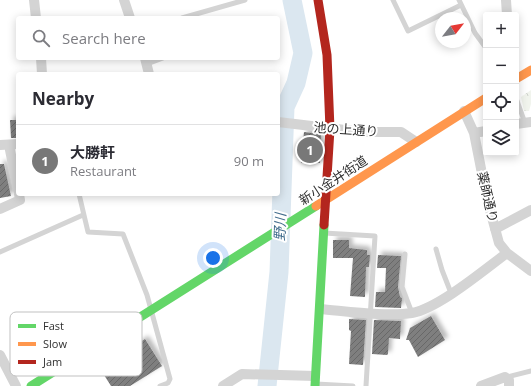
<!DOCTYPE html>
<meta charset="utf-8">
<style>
:root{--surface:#fff;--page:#f7f7f7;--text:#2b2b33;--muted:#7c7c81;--line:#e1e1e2;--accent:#787878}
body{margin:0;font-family:"Open Sans","Noto Sans JP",sans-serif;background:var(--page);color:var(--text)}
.controls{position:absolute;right:12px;top:12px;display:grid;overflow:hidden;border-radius:4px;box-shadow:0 2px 10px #0003}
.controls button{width:36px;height:36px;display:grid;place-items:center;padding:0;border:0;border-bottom:1px solid var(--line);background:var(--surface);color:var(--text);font:20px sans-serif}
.compass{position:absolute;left:435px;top:12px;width:36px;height:36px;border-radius:50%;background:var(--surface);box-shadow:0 2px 10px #0003;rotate:59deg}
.you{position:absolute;left:213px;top:258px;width:14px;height:14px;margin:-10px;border:3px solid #fff;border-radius:50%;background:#1a73e8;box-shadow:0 0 0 6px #1a73e833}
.badge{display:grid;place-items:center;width:26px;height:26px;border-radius:50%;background:var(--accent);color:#fff;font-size:13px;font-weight:700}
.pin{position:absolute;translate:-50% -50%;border:2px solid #fff;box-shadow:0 1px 4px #0006}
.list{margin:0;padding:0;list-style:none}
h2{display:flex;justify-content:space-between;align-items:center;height:52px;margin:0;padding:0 16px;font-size:17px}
h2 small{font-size:13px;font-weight:400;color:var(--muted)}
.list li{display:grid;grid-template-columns:26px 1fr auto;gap:12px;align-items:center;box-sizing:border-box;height:72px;padding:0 16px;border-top:1px solid var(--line)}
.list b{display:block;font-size:15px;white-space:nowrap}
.list p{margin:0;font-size:13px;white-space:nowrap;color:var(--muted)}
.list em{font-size:13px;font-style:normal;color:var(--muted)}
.icon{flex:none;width:22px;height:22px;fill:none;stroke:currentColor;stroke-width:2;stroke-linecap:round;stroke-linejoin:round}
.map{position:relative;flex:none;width:531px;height:386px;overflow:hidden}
.search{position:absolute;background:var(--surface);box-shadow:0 2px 10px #0003;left:16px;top:16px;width:264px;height:44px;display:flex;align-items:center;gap:10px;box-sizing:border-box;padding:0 14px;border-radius:4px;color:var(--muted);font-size:15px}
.panel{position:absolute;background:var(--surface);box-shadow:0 2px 10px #0003;left:16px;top:72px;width:264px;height:124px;border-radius:4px}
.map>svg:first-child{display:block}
</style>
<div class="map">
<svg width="531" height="386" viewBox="0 0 531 386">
<defs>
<pattern id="forest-crowns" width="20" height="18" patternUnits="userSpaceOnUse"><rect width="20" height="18" fill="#f1f4ed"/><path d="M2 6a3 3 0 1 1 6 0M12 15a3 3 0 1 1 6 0" fill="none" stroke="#cfd2cc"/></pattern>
<pattern id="building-hatch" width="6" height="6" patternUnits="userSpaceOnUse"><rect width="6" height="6" fill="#7f7f7f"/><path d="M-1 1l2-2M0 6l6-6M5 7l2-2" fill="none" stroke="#686868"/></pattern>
<filter id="shadow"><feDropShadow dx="3.5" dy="-3.5" stdDeviation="2" flood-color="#0004"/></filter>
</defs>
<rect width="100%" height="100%" fill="#fff"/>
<path fill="url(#forest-crowns)" d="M 531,90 L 531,104 L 529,111 L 524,111 L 521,97 Z"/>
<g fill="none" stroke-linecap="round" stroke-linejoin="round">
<path stroke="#dbe7f0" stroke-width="19" d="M 267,386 L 279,272 L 285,107 L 296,83 L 303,53 L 292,0"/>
</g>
<path fill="url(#building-hatch)" filter="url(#shadow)" d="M 10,120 L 18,120 L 18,138 L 11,138 Z
M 304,132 L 321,134 L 320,163 L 301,163 Z
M 0,164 L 4,164 L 11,196 L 0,198 Z
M 333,240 L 349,240 L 349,248 L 367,250 L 367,255 L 370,255 L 369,267 L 366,267 L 365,297 L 350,296 L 353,258 L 333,258 Z
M 378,255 L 401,256 L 398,287 L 400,297 L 402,298 L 401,308 L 375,307 L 376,292 L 385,292 L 386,268 L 377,268 Z
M 431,316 L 445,340 L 418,357 L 409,340 L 406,340 L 410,328 Z
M 349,319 L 366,320 L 363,365 L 349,364 L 351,331 L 349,330 Z
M 374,320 L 401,321 L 400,339 L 389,338 L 388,354 L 387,355 L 372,354 Z
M 145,339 L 162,366 L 130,386 L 111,386 L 99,367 Z"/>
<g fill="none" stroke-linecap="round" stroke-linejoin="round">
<path stroke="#d4d4d4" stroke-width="5" d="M 393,0 L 408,31 L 461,5
M 459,0 L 475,33 L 486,48
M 182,18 L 245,0
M 147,64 L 163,58
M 516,98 L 525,123
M 79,194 L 88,232 L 123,234 L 147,295 L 170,379 L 168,383 L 160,386
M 324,233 L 375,236 L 366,386
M 436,249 L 442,270 L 451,293
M 0,252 L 83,215
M 405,254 L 402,287 L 412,313
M 507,377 L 531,371
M 316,384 L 353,386"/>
<path stroke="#d4d4d4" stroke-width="10" d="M 34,0 L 36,18
M 124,0 L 130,18
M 506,0 L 507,15
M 41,58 L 42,74
M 145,58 L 149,74
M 464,111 L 474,133 L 487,199 L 499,243 L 507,253 L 531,271
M 278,122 L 362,132 L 401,132 L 416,142
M 516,124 L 531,122
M 474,133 L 486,131
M 0,145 L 18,144
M 9,145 L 18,190
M 0,209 L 20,200 L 19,194
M 495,229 L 531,210
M 320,309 C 345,311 387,317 412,313 C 439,308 484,270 507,253
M 0,355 L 16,386
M 223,386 L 242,374 L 315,376
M 481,386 L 505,377 L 509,380 L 509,386"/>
<path stroke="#63d668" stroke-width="9" d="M 31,386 L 316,206
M 315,386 L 324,225"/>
<path stroke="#ff974d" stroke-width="9" d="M 516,79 L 531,70
M 316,206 L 486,98"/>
<path stroke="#b3261e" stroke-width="9" d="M 318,0 L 327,55 L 330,129 L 324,225"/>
</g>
<g text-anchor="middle" stroke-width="4" stroke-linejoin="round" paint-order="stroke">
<g font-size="13" fill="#2f2f2f" stroke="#fff">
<text transform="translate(346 129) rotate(4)" y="5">池の上通り</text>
<text transform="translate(333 180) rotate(-33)" y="5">新小金井街道</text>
<text transform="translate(488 197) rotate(77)" y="5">薬師通り</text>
</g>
<g font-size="14" font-style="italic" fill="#426d8d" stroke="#fff">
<text transform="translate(280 227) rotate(-88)" y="5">野川</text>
</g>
</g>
<rect x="10" y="312" width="132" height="64" rx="6" fill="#fff" stroke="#c1c1c1" stroke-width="1"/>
<rect x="18" y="324" width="18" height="4" fill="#63d668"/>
<rect x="18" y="342" width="18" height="4" fill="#ff974d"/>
<rect x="18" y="360" width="18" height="4" fill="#b3261e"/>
<g font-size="11" fill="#2f2f2f">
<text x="43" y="330">Fast</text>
<text x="43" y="348">Slow</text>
<text x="43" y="366">Jam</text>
</g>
</svg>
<div class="controls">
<button>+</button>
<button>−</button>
<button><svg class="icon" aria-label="locate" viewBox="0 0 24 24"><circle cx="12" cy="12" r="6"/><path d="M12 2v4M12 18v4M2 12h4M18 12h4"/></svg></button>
<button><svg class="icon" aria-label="layers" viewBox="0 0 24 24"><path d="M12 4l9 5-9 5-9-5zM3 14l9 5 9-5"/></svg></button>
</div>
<svg class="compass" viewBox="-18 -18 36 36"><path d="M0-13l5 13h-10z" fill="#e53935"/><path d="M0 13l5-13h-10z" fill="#7c7c81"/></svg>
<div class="you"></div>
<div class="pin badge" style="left:310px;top:150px">1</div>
<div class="search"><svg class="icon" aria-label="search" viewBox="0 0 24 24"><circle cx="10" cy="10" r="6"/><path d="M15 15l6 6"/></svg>Search here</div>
<section class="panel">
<h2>Nearby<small></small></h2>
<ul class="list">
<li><span class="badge">1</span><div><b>大勝軒</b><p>Restaurant</p></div><em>90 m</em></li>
</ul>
</section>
</div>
